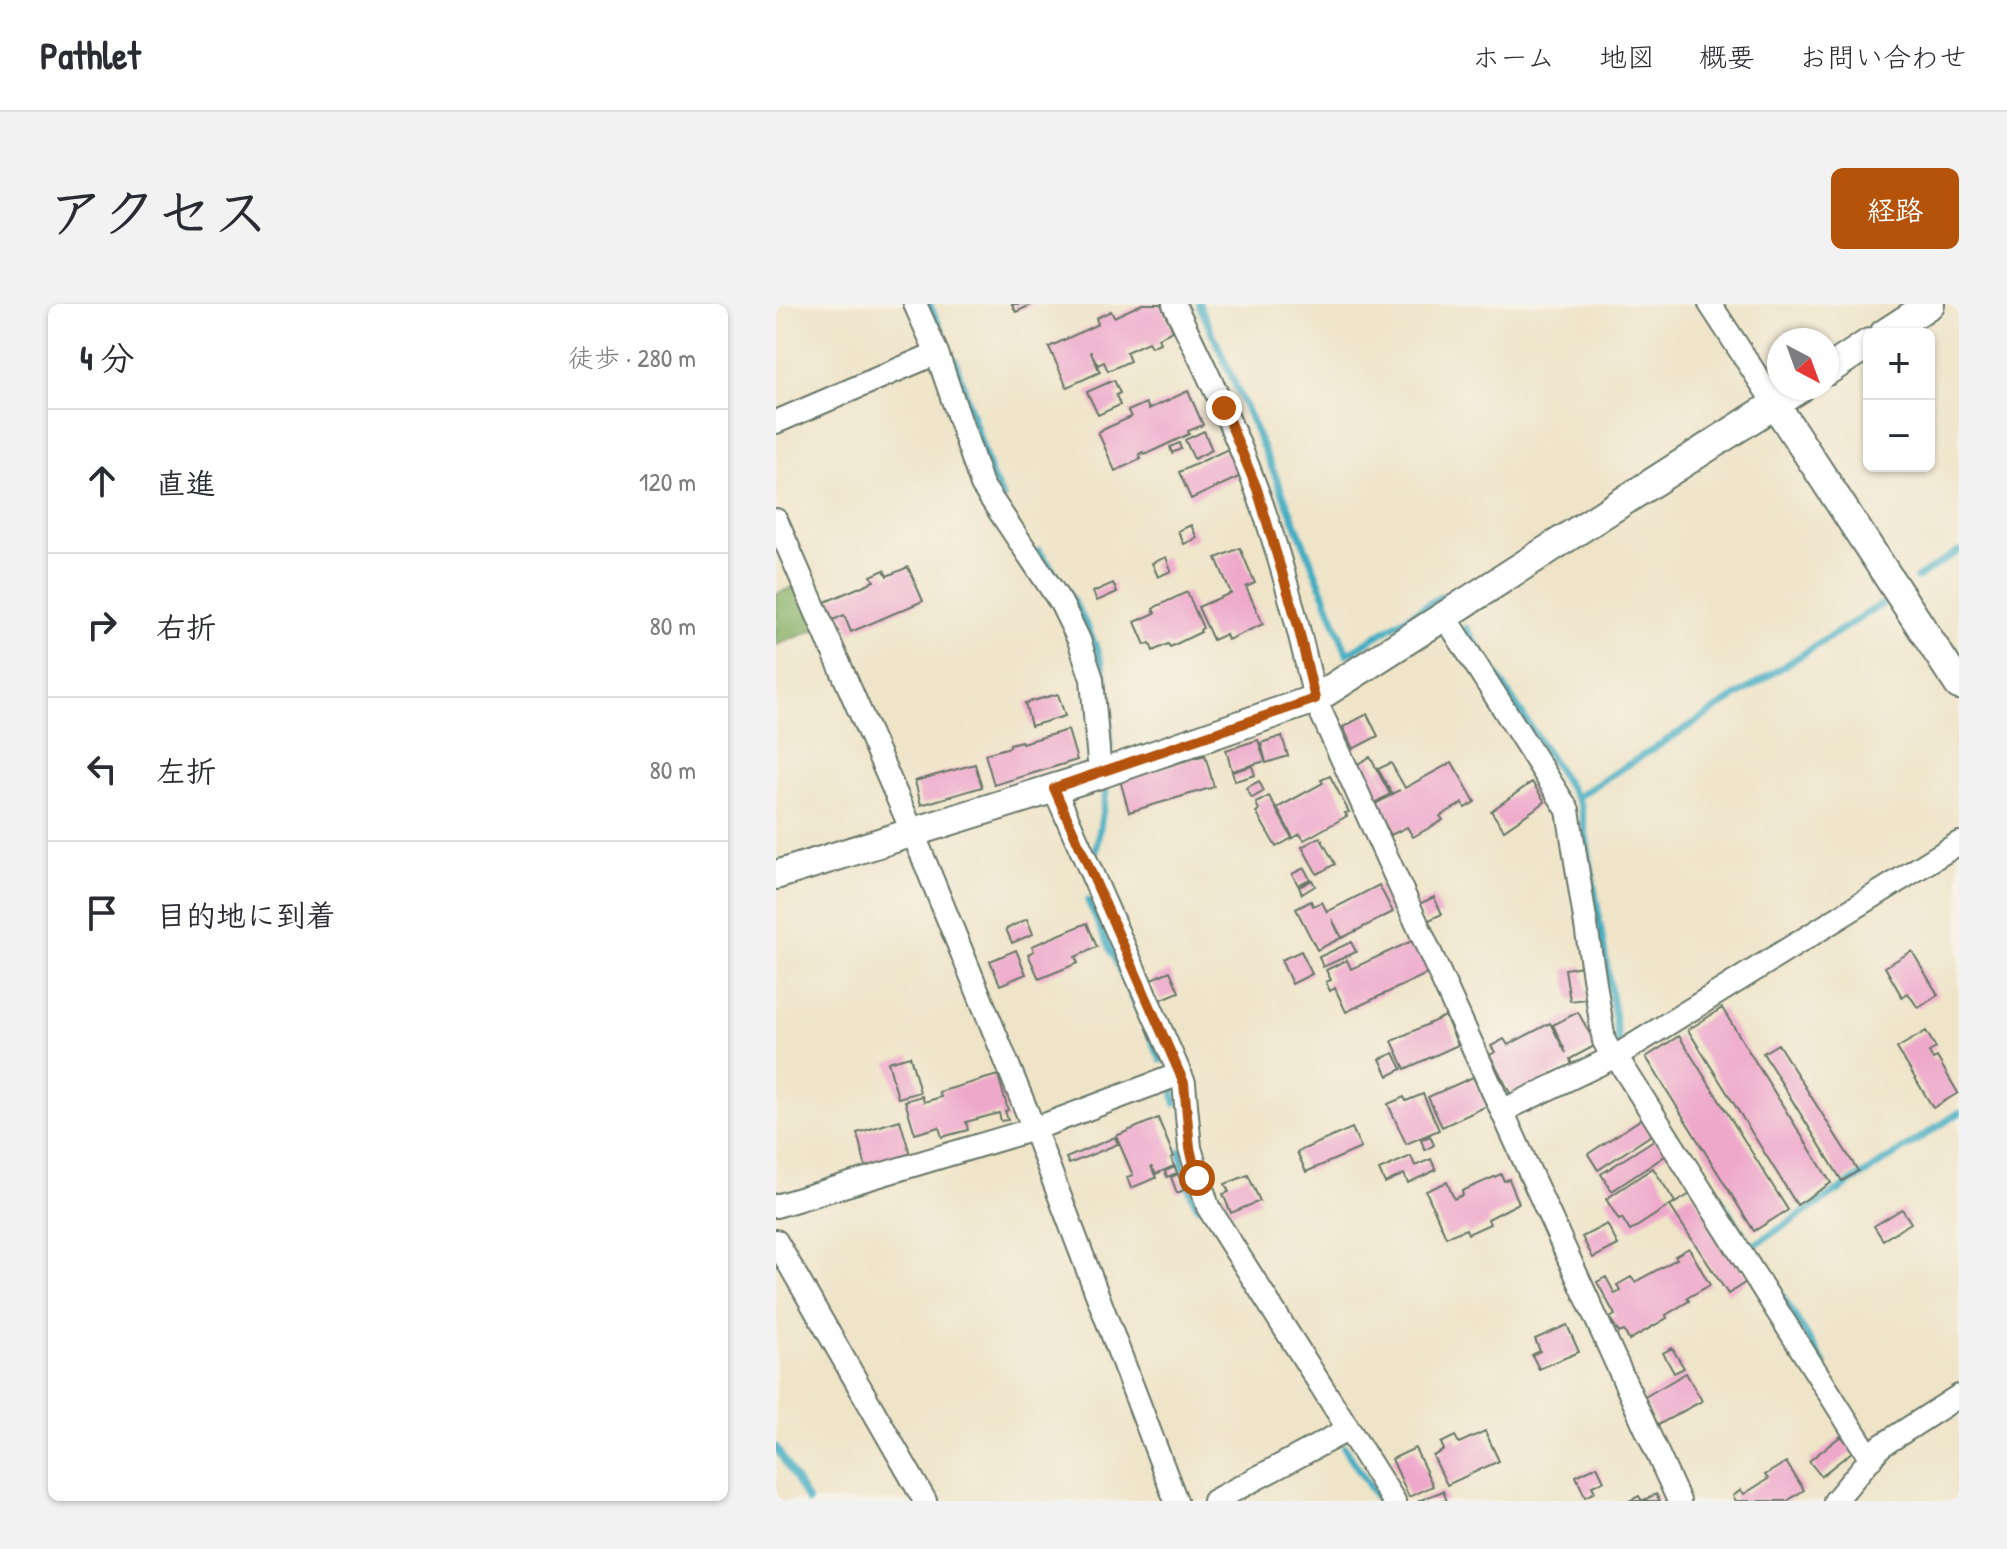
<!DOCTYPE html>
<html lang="ja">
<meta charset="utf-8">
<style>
:root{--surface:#fff;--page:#f2f2f3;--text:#2b2b33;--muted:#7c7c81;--line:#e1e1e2;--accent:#b45309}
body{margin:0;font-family:"Patrick Hand","Klee One",sans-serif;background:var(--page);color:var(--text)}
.controls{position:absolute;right:24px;top:24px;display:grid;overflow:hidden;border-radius:12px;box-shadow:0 2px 6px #0004}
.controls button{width:72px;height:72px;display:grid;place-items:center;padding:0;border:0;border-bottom:2px solid var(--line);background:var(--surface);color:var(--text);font:40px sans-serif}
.compass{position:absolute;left:991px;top:24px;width:72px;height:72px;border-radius:50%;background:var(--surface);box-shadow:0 2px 6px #0004;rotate:139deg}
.stop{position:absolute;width:24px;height:24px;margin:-18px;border:6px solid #b45309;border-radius:50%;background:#fff}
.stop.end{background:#b45309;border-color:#fff;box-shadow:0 2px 8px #0008}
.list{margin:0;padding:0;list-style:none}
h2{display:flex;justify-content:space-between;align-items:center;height:104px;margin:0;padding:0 32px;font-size:34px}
h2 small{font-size:26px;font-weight:400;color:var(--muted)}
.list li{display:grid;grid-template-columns:52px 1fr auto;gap:24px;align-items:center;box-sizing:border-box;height:144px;padding:0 32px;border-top:2px solid var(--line)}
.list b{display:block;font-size:30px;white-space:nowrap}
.list em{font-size:26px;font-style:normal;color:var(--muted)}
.icon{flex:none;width:44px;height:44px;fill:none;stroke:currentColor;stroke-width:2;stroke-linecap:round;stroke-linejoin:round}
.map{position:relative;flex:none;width:1183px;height:1197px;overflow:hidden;border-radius:12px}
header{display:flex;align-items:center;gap:48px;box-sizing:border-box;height:112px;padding:0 40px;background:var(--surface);border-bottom:2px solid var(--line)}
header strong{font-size:38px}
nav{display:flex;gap:44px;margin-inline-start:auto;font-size:28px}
.intro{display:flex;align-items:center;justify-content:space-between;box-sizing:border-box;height:192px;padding:0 48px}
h1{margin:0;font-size:56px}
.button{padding:20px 36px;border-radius:12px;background:var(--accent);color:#fff;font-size:28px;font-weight:700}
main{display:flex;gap:48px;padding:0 48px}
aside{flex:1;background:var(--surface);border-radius:12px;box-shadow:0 2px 6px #0004}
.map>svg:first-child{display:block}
</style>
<header>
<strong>Pathlet</strong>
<nav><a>ホーム</a><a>地図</a><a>概要</a><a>お問い合わせ</a></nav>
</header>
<div class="intro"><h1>アクセス</h1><a class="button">経路</a></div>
<main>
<aside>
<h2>4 分<small>徒歩 · 280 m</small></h2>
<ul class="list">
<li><svg class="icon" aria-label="ahead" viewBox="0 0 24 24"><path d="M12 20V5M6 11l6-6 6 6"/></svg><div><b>直進</b></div><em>120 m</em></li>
<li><svg class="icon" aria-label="right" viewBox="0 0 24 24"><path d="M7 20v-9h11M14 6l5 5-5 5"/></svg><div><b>右折</b></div><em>80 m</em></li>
<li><svg class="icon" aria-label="left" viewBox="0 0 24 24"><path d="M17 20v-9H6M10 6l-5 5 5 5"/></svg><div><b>左折</b></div><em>80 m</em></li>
<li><svg class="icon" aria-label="arrive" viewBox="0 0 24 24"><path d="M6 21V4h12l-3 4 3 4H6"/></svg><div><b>目的地に到着</b></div></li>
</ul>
</aside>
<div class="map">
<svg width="1183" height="1197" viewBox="0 0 1183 1197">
<rect width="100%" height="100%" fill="#f7f3e8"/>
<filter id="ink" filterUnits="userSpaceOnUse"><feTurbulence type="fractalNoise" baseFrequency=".0125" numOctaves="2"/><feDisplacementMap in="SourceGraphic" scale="16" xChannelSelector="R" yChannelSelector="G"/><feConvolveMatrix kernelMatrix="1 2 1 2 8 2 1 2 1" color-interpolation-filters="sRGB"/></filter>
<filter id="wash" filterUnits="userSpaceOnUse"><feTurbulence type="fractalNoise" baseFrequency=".006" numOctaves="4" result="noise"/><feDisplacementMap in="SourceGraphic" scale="32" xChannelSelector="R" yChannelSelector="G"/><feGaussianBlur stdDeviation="1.8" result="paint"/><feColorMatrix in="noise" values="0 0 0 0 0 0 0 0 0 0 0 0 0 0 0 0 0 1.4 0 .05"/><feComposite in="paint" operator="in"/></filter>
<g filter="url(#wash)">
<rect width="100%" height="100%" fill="#efe4c8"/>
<path fill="#88b167" stroke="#54774e" stroke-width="2" d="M 23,281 L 41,325 L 0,341 L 0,290 Z"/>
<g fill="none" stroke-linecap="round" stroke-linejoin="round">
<path stroke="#43adc2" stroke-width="7" d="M 153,0 L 168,31
M 423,0 C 475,115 527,231 571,350 L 666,292
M 179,56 L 215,171 L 227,194
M 263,247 C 292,286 319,327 329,374 C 334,396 333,421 335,443
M 1141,274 L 1183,247
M 690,324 L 805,501 L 843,740
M 801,493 L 1106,300
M 320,547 L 330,488
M 312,597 L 385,756
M 397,785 L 399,799
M 405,847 C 407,868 411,885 422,903
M 930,873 L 975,943 L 1183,809
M 987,961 L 1049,1061
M 0,1143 L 32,1197
M 568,1143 L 603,1197
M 1074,1197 L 1104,1158"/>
</g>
<g id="blocks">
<path fill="#eea9ca" d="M 236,0 L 257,0 L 240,8 Z
M 366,0 L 385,0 L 397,27 L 382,34 L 384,39 L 375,43 L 372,38 L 350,48 L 354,57 L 332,67 L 328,58 L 322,61 L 314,47 L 324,68 L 291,83 L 273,43 L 322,20 L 320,14 L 335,7 L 338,13 Z
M 338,76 L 344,89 L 340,91 L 344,101 L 322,111 L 311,88 Z
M 412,87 L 427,121 L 412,127 L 413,130 L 368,151 L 367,148 L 363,150 L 365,155 L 339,167 L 322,128 L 355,113 L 352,107 L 370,99 L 373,105 Z
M 428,127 L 436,146 L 418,155 L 409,136 Z
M 403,139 L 405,145 L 396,149 L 394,143 Z
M 452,145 L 465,172 L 415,195 L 403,168 Z
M 415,221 L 421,234 L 408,240 L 402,227 Z
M 464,244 L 479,279 L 470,283 L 487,320 L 452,336 L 450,330 L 437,336 L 422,303 L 455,289 L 440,254 Z
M 390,253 L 395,267 L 382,273 L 376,259 Z
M 132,263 L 147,297 L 75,328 L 68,311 L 57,316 L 49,298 L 98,277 L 95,272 L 108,266 L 111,272 Z
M 337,279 L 341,288 L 321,297 L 317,288 Z
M 411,288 L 427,324 L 424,326 L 425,328 L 394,343 L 392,340 L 377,347 L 374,339 L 369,341 L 359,318 L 379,309 L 377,305 L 381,302 Z
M 282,390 L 289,412 L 255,422 L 249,399 Z
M 591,410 L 602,432 L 577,445 L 567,423 Z
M 292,426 L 301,456 L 218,481 L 209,450 L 234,443 L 234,440 L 245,437 L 246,439 Z
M 506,432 L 512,452 L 490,459 L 485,439 Z
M 482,436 L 489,457 L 456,467 L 450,446 Z
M 429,451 L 438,483 L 353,508 L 344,476 Z
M 594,453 L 614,490 L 598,499 L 578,462 Z
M 676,458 L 699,498 L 689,504 L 687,499 L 664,512 L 667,516 L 637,533 L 631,523 L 615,531 L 598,501 L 624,486 L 616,490 L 602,465 L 615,459 L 629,484 Z
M 199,460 L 206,483 L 145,501 L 139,477 Z
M 476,462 L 479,471 L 459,477 L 456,468 Z
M 554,472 L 573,508 L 569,509 L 571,512 L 528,536 L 524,530 L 517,534 L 501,504 L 547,479 L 545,476 Z
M 483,477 L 488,487 L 476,494 L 470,484 Z
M 756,478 L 769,498 L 728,526 L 715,507 Z
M 493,492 L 516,534 L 500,543 L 480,508 L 483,506 L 480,499 Z
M 544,533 L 559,560 L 541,570 L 526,543 Z
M 528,564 L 534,575 L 522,581 L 516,570 Z
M 536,576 L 539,582 L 526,590 L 523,583 Z
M 603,581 L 617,608 L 566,634 L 556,615 L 565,634 L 541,646 L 520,605 L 535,597 L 537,602 L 546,598 L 551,608 Z
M 658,593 L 666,610 L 649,618 L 641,601 Z
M 251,615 L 257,630 L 236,639 L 230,625 Z
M 311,619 L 321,643 L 299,653 L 302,659 L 263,675 L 252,650 L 258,647 L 256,642 Z
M 640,635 L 655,668 L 570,708 L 559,684 L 554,687 L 550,678 L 555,676 L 550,666 L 571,656 L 575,665 Z
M 575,638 L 580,648 L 547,663 L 543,653 Z
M 240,646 L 250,670 L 224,681 L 214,657 Z
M 525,647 L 536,670 L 516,680 L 505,656 Z
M 1136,647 L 1162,691 L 1142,704 L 1132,689 L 1126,693 L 1109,663 Z
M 806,662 L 811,695 L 794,697 L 789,665 Z
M 394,667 L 403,688 L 384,696 L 375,675 Z
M 946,704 L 1055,879 L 1021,901 L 912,726 Z
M 802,708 L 820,741 L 794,755 L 796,761 L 736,793 L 714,751 L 719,748 L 715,742 L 728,735 L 732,741 L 774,719 L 790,749 L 777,721 Z
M 669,712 L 682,741 L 629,765 L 616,737 Z
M 1150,727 L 1160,744 L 1153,748 L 1157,755 L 1161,753 L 1182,789 L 1157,804 L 1121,744 Z
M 903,732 L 1012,906 L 978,927 L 870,753 Z
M 1002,740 L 1082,867 L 1066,877 L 987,749 Z
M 618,749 L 626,765 L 612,772 L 604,755 Z
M 134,752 L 144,788 L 122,794 L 112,758 Z
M 222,771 L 232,806 L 229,807 L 232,816 L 225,817 L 223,809 L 190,818 L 192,826 L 166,833 L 163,823 L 139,830 L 129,797 L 146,792 L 148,798 L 165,793 L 163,788 Z
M 697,773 L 711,802 L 666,823 L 652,793 Z
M 647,790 L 663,826 L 630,840 L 612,800 L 628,793 L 630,797 Z
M 870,812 L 880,828 L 822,866 L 812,850 Z
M 382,814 L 398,853 L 395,854 L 398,862 L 380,870 L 375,862 L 380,874 L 355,884 L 351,873 L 357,871 L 340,832 Z
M 124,816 L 134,850 L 90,864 L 81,829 Z
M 576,824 L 585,844 L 530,868 L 521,848 Z
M 654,832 L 658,841 L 649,846 L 645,836 Z
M 884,832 L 895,848 L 836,887 L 825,870 Z
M 339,833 L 342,840 L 293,860 L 290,854 Z
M 635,852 L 639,862 L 655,855 L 660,866 L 632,879 L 628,870 L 609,879 L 603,866 Z
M 399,863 L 401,869 L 391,873 L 389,867 Z
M 877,864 L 899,898 L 854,927 L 846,914 L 843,916 L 830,895 Z
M 402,870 L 408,886 L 401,889 L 395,873 Z
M 725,870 L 728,877 L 733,875 L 743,899 L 712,915 L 714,920 L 692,930 L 690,925 L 670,933 L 650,887 L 671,878 L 678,895 L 687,891 L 686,887 Z
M 472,871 L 484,897 L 455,909 L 447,890 L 453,888 L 449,880 Z
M 916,889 L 973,976 L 952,990 L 894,902 Z
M 1126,905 L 1135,919 L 1107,936 L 1098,922 Z
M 831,920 L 842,941 L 817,954 L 806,933 Z
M 913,944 L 934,981 L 911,994 L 913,997 L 890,1011 L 891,1014 L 853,1036 L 848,1027 L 843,1029 L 834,1014 L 839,1011 L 821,978 L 830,973 L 839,990 L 845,987 L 841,981 L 855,973 L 859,978 L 901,955 L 899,952 Z
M 791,1021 L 803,1048 L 763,1065 L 756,1051 L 764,1047 L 759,1035 Z
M 896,1044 L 908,1064 L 898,1069 L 887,1049 Z
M 910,1069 L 926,1097 L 882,1121 L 867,1094 Z
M 709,1127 L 723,1157 L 671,1181 L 657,1152 L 668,1146 L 665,1139 L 679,1132 L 683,1139 Z
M 1065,1132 L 1077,1147 L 1045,1172 L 1033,1157 Z
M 639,1144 L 657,1182 L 633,1193 L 616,1155 Z
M 1010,1158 L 1028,1186 L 1011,1197 L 960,1197 L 957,1192 L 965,1186 L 968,1190 L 992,1175 L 989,1171 Z
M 821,1162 L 828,1177 L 816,1182 L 819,1188 L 809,1193 L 800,1172 Z
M 667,1187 L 671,1197 L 642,1197 Z
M 880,1190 L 884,1197 L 853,1197 L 863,1192 L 866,1197 Z"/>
</g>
</g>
<g filter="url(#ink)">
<use href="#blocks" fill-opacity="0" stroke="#687768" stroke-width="2"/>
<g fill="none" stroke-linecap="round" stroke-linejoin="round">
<g stroke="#687768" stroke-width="26">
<path id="minor" d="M 139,0 L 161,49 L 206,181 L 285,299 L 303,336 L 316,375 L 324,470
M 398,0 C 427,60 457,121 480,184 C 505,252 523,324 539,395 L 903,1197
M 934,0 L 999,100
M 0,118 L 161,49
M 0,216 L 137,529 L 258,825 L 400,1197
M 669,312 L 792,506 L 828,737 L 837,753
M 278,484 L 408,779 L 414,844 L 432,903 L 618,1197
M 840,752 L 1095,1155
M 726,807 L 840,752 L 1183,539
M 0,902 L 258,825 L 404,770
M 0,937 L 149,1197
M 438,1197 L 571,1126
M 1059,1197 L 1105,1142 L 1183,1092"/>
</g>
<g stroke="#687768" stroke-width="32">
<path id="tertiary" d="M 1108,30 L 1154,0
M 1051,67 L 1093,39
M 999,100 L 1183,381
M 0,571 L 324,470 L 539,395 L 1024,84"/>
</g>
<use href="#minor" stroke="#fff" stroke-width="22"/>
<use href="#tertiary" stroke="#fff" stroke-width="28"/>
</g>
</g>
<g fill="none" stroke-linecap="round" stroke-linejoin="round" filter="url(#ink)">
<path stroke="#b45309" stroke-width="10" d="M 421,874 L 414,844 L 408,779 L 278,484 L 539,395 L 522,322 L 481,185 L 448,104"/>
</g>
</svg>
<div class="controls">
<button>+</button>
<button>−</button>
</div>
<svg class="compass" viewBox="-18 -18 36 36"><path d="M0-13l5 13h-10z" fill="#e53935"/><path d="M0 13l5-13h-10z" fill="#7c7c81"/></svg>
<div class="stop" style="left:421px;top:874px"></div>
<div class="stop end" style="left:448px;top:104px"></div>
</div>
</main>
